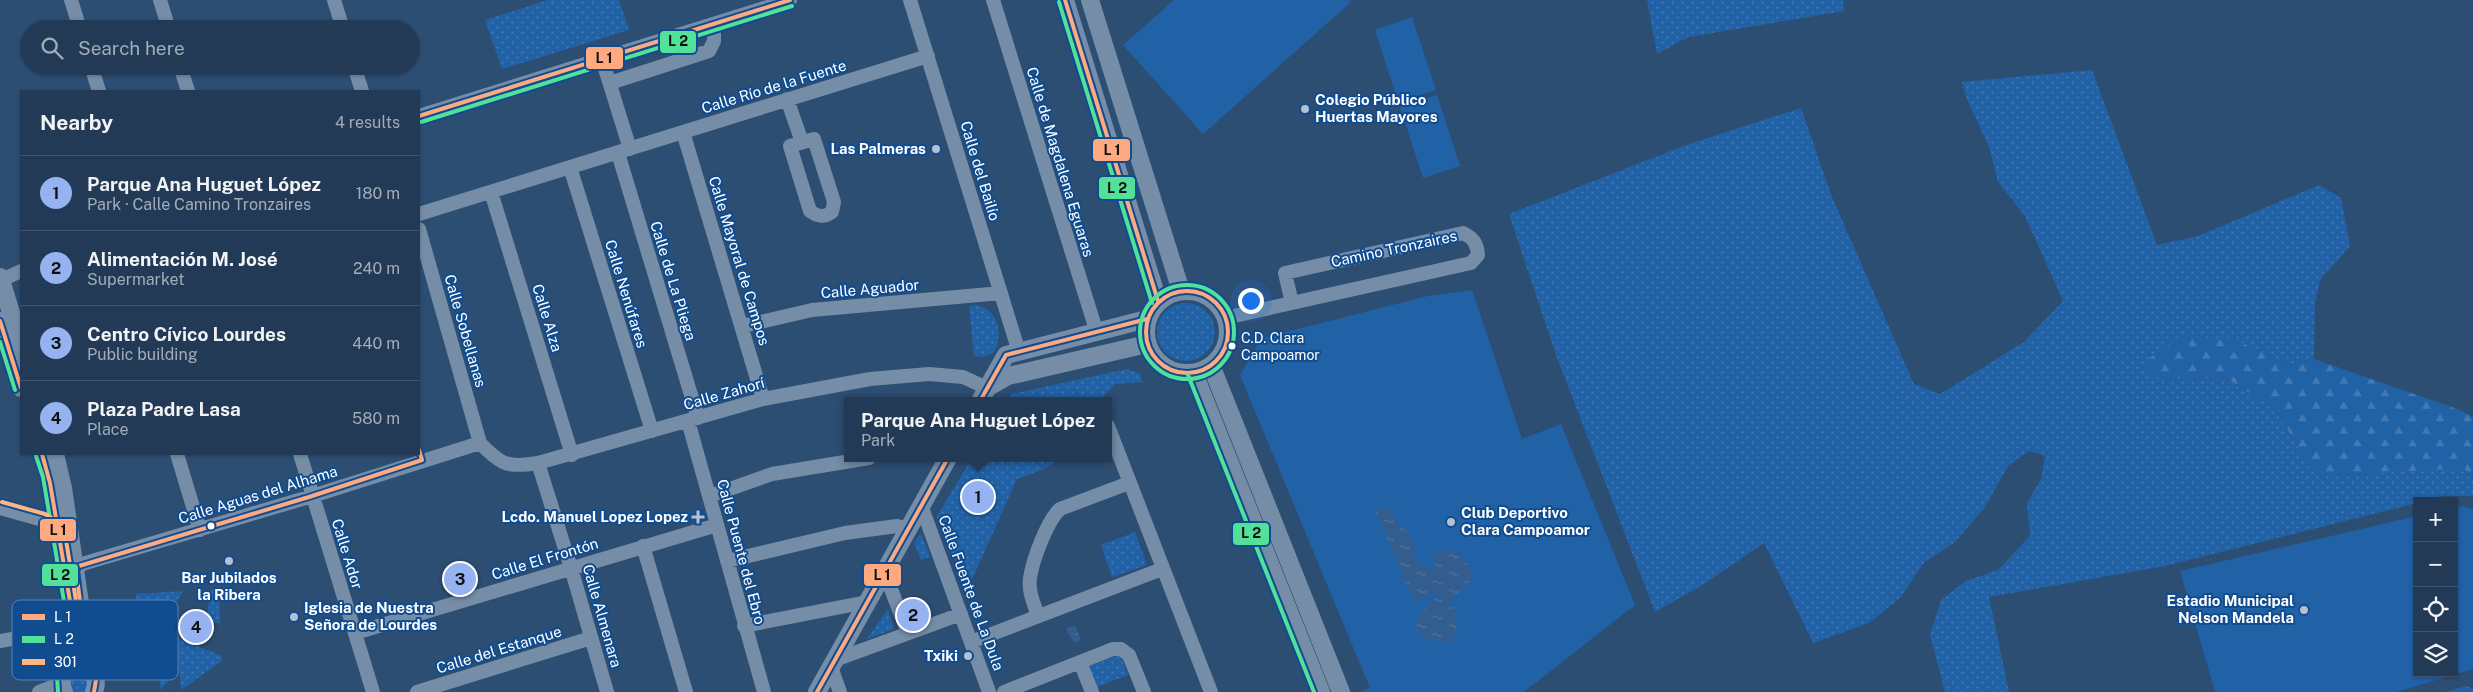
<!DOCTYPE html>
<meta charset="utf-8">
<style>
:root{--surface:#223a56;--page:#2a415c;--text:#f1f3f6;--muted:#a2adb9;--line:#3f546c;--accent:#95b2f1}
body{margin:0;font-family:"Public Sans",sans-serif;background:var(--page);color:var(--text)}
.controls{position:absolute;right:15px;bottom:15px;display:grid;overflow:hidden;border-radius:0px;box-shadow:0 1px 4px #0004}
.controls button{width:45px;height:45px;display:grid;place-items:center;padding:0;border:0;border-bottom:1px solid var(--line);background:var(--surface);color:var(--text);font:25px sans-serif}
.you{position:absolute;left:1250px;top:300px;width:18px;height:18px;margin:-12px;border:4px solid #fff;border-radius:50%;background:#1a73e8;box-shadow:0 0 0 8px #1a73e833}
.badge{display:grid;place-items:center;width:32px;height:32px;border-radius:50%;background:var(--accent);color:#111;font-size:16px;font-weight:700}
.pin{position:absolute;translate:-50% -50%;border:2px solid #fff;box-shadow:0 1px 5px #0006}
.popup{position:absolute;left:844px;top:397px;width:268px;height:65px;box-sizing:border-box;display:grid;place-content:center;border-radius:0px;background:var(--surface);filter:drop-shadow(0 1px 4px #0005);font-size:16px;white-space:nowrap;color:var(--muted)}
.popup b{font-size:19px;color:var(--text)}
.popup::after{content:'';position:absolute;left:50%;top:100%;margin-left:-10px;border:10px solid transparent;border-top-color:var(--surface)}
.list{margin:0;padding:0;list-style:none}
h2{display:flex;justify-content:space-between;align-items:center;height:65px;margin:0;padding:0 20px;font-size:21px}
h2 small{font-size:16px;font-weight:400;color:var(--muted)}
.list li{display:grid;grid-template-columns:32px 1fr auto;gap:15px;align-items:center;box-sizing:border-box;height:75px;padding:0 20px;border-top:1px solid var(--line)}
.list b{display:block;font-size:19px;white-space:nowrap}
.list p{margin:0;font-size:16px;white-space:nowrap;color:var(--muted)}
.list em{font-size:16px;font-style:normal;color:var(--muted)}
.icon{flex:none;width:28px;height:28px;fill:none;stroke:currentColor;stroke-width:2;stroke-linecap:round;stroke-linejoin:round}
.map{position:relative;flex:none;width:2473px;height:692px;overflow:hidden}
.search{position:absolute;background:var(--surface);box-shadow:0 1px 4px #0004;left:20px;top:20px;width:400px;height:55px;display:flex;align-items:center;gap:12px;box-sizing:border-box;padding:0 18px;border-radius:28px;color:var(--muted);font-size:19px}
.panel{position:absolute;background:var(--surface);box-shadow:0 1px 4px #0004;left:20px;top:90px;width:400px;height:365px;border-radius:0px}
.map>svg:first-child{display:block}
</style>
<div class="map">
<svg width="2473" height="692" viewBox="0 0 2473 692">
<defs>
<pattern id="green-dots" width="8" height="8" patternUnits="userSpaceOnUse" patternTransform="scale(1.25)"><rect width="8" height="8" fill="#2161a6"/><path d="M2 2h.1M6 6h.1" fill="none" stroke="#4279b3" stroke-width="1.8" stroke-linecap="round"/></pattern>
<pattern id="forest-firs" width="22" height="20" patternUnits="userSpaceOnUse" patternTransform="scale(1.25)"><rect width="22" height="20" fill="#2161a6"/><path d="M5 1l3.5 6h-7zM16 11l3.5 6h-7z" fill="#4279b3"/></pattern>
<pattern id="water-ripples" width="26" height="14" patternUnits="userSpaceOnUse" patternTransform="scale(1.25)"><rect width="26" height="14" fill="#325d8e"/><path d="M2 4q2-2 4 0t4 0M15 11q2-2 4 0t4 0" fill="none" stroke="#51759f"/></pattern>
</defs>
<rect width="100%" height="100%" fill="#2d4e73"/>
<path fill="url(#green-dots)" d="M 548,0 L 619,0 L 629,30 L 502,69 L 485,20 Z
M 1647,0 L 1843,0 L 1844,11 L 1688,37 L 1657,54 Z
M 2092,70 L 2157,245 L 2198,236 L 2319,185 L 2341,198 L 2350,246 L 2320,280 L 2315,304 L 2314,359 L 2291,365 L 2240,342 L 2170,379 L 2225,378 L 2274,408 L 2305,458 L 2427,469 L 2464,468 L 2473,479 L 2473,496 L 2442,496 L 2417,501 L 2417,503 L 2165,566 L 1989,597 L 2009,692 L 1945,692 L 1930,635 L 1941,600 L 1966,581 L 1998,570 L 2030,536 L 2027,503 L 2041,479 L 2045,456 L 2029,451 L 2008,466 L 1985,507 L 1955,542 L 1924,563 L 1900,598 L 1869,623 L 1813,643 L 1764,543 L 1704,584 L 1655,612 L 1556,355 L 1509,214 L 1686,145 L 1801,108 L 1832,197 L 1914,384 L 1940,394 L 2024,342 L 2063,301 L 2025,216 L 1998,182 L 1989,147 L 1966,97 L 1962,82 Z
M1157 332a29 29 0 1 1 58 0a29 29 0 1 1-58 0Z
M 976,305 C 998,309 1003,332 995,351 L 985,357 L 974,356 L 969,306 Z
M 1127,369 L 1140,374 L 1143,382 L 1115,384 L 1100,401 L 1007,401 L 1011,394 Z
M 972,458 L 1061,458 L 1042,470 L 1017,479 L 967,591 L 937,516 Z
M 1135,532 L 1147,565 L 1112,577 L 1101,545 Z
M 921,533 L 930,557 L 921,560 L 914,543 Z
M 211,589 L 219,589 L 220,623 L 206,621 Z
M 183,591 L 164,625 L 137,613 L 136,594 Z
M 888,609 L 894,629 L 867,639 Z
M 137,619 L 162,631 L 139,673 Z
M 173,636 L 222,656 L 222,661 L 181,690 L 179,670 L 160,690 L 159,662 Z
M 1120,655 L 1128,675 L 1097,687 L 1089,666 Z
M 87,675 L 88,692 L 70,692 L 71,676 Z
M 2466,686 L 2473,689 L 2473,692 L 2445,692 Z"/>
<path fill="url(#forest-firs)" d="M 2182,335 L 2240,342 L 2291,365 L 2314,359 L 2460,410 L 2473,417 L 2473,479 L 2464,468 L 2326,476 L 2305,458 L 2274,408 L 2226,378 L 2170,379 L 2148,376 L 2147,360 Z"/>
<path fill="#2161a6" d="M 1174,0 L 1349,0 L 1351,2 L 1203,134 L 1123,45 Z
M 1412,17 L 1436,90 L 1398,102 L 1375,30 Z
M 1437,95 L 1460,166 L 1423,178 L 1400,107 Z
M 1472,290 L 1522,439 L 1561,424 L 1635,605 L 1524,692 L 1360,692 L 1370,688 L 1240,375 L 1262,338 L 1428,296 Z
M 2462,506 L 2473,509 L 2473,669 L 2396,692 L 2215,692 L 2180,571 L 2417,516 L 2417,673 L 2454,673 L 2454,508 Z"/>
<path fill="url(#water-ripples)" d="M 1392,506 L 1395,521 L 1409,533 L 1417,561 L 1431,569 L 1436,563 L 1431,556 L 1440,550 C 1459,550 1471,559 1472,579 L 1450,601 C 1457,620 1461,624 1450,642 C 1434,641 1424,641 1416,628 L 1418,617 L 1436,598 L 1436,593 L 1414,601 L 1375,511 Z
M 1075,625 L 1081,640 L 1074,643 L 1066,629 Z"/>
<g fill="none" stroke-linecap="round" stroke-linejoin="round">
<path stroke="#758da6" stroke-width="14" d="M 71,0 L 80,29
M 160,0 L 169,29
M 334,0 L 343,29
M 910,0 L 1019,352
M 993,0 L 1097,333
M 602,59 L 630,149
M 91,66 L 99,91
M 180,66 L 188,91
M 354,66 L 362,91
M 610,83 L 709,51 L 714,41 L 714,24
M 787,99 L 802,142
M 419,116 L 790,0
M 683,132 L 763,399
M 814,139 L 834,202 L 832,212 C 824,218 818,217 810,211 L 790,146 Z
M 618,153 L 698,418
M 570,167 L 652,431
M 491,192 L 572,455
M 419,214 L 928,56
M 419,229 L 480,443 C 501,465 508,468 538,463 L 763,399 L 870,379 L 929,374 L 963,377 L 987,388
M 2,283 L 6,278 L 21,271
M 1225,318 L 1471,263 L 1478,255 C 1477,243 1473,238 1463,233 L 1285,273 L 1292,303
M 743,326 L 812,310 L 1001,293
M 688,421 L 764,692
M 1108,426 L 1211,692
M 177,454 L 200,530
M 300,454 L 373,692
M 538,463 L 571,568 L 607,692
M 710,496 L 772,474 L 869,458
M 921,505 L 989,692
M 0,508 L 43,520 L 58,529
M 643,546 L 686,692
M 727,561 L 845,533 L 897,526 L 908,529
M 76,570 L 82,564 L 309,497 L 480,443
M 884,571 L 908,633
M 1038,616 C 1034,604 1028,591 1030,578 C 1033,559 1047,521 1060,509 L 1129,483
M 744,626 L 867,602
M 355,633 L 717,525
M 0,641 L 67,629 L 75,631
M 971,642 L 1162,569
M 835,660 L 961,614
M 1080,662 L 1092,692
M 831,667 L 840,692
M 39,692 L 62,683
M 417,692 L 591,638
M 1004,692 L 1113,649 L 1121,649 L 1129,655 L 1144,692"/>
<path stroke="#758da6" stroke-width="18" d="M 1065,0 L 1158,301
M 1090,0 L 1181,291
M 0,277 L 21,345
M1146 332a41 41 0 1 1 82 0a41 41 0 1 1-82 0Z
M 0,321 L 21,388
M 1211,365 L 1341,692
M 1194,373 L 1321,692
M 987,388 L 1008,376 L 1147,344
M 980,401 L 1006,355 L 1147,319
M 55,454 L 63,488 L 90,671
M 74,667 L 75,633
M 64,692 C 50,661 106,658 94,692
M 817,692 L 948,458"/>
<g stroke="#104c90" stroke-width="8">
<path id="bus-1" d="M 1065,0 L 1158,301
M 419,116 L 790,0
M1146 332a41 41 0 1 1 82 0a41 41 0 1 1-82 0Z
M 0,321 L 21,388
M 980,401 L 1006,355 L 1147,319
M 42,454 L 50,483 L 71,607
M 94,692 L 96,680 L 88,663 L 76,570 L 79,566 L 309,497 L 422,460 L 419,450
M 817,692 L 948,458"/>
</g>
<g stroke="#104c90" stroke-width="8">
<path id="bus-2" d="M 1059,2 L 1152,303
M 421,122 L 792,6
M1140 332a47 47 0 1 1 94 0a47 47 0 1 1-94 0Z
M 0,342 L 15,390
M 1188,375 L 1314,692
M 36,456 L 43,477 L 69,631 L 68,664 L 57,676 L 58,692"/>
</g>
<g stroke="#104c90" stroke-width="8">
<path id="bus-3" d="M 2,502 L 45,514 L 61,524
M 64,528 L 81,631 L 80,667"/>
</g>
<use href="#bus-1" stroke="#ffa980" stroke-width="4"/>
<use href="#bus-2" stroke="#53e098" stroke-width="4"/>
<use href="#bus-3" stroke="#ffb580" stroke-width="4"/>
</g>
<g fill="#b6c1ce" stroke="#104c90" stroke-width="2">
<circle cx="1305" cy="109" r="5"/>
<circle cx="936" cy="149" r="5"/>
<path d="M695.5 509.5h5v5h5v5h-5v5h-5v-5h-5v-5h5z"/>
<circle cx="1451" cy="522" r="5"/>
<circle cx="229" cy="561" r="5"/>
<circle cx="2304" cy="610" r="5"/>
<circle cx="294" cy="617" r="5"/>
<circle cx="968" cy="656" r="5"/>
</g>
<g fill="#fff" stroke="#104c90" stroke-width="2">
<circle cx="1232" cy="346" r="4.5"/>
<circle cx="211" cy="526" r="4.5"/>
</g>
<g text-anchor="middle" stroke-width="4" stroke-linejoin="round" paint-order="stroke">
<g font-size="14" fill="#fff" stroke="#104c90" text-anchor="start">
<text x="1241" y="343">C.D. Clara<tspan x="1241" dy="17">Campoamor</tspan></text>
</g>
<g font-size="15" fill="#fff" stroke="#104c90">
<text transform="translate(774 87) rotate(-17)" y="5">Calle Río de la Fuente</text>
<text transform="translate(1060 162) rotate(73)" y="5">Calle de Magdalena Eguaras</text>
<text transform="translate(980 171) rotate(73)" y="5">Calle del Bailío</text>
<text transform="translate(1394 249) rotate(-12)" y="5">Camino Tronzaires</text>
<text transform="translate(739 261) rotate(73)" y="5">Calle Mayoral de Campos</text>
<text transform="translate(673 281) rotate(73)" y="5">Calle de La Pliega</text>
<text transform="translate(870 289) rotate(-5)" y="5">Calle Aguador</text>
<text transform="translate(626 294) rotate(73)" y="5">Calle Nenúfares</text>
<text transform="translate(547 318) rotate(73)" y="5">Calle Alza</text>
<text transform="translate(465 331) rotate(74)" y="5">Calle Sobellanas</text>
<text transform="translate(724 394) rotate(-16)" y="5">Calle Zahorí</text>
<text transform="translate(258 495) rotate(-17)" y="5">Calle Aguas del Alhama</text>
<text transform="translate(741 552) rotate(75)" y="5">Calle Puente del Ebro</text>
<text transform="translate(347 554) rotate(73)" y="5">Calle Ador</text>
<text transform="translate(545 559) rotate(-17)" y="5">Calle El Frontón</text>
<text transform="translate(971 593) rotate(70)" y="5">Calle Fuente de La Dula</text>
<text transform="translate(602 616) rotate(74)" y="5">Calle Almenara</text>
<text transform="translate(499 650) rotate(-17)" y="5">Calle del Estanque</text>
</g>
<g font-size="15" font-weight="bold" fill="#fff" stroke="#104c90" text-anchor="end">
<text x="1315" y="105" text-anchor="start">Colegio Público<tspan x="1315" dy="17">Huertas Mayores</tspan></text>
<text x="926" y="154">Las Palmeras</text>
<text x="1461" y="518" text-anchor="start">Club Deportivo<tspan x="1461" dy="17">Clara Campoamor</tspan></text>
<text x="688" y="522">Lcdo. Manuel Lopez Lopez</text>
<text x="229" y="583" text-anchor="middle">Bar Jubilados<tspan x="229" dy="17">la Ribera</tspan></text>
<text x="2294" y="606">Estadio Municipal<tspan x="2294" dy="17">Nelson Mandela</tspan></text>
<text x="304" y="613" text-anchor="start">Iglesia de Nuestra<tspan x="304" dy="17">Señora de Lourdes</tspan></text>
<text x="958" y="661">Txiki</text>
</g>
</g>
<rect x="12" y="600" width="166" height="80" rx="8" fill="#104c90" stroke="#5882b1" stroke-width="1"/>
<rect x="22" y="614" width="23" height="6" fill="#ffa980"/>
<rect x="22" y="636" width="23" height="7" fill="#53e098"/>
<rect x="22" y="659" width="23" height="6" fill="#ffb580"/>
<g font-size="14" fill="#fff">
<text x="54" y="622">L 1</text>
<text x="54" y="644">L 2</text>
<text x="54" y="667">301</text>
</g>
<g stroke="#104c90" stroke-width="2">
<rect x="659" y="30" width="38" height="24" rx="5" fill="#53e098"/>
<rect x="585" y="46" width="39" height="24" rx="5" fill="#ffa980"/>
<rect x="1092" y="138" width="39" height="24" rx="5" fill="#ffa980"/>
<rect x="1098" y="176" width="38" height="24" rx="5" fill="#53e098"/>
<rect x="39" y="518" width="38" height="24" rx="5" fill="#ffa980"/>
<rect x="1232" y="522" width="38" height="24" rx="5" fill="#53e098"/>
<rect x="863" y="563" width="39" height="24" rx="5" fill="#ffa980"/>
<rect x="41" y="563" width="38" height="24" rx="5" fill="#53e098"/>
</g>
<g font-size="14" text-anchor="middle" font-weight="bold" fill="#111">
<text x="678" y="46">L 2</text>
<text x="604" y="63">L 1</text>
<text x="1112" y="155">L 1</text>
<text x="1117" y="193">L 2</text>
<text x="58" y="535">L 1</text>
<text x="1251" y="538">L 2</text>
<text x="882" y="580">L 1</text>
<text x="60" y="580">L 2</text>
</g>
</svg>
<div class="controls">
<button>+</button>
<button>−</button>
<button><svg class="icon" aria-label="locate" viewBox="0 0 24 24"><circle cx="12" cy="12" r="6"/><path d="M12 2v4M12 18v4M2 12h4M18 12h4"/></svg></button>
<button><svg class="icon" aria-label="layers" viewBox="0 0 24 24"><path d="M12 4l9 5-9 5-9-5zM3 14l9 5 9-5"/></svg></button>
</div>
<div class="you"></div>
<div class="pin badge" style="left:978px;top:497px">1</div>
<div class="popup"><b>Parque Ana Huguet López</b>Park</div>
<div class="pin badge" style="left:913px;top:615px">2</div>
<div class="pin badge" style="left:460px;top:579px">3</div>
<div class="pin badge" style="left:196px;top:627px">4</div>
<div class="search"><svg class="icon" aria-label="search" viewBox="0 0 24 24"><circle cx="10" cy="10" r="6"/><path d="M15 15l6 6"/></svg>Search here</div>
<section class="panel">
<h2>Nearby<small>4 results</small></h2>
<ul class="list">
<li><span class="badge">1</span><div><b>Parque Ana Huguet López</b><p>Park · Calle Camino Tronzaires</p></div><em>180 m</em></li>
<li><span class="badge">2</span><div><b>Alimentación M. José</b><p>Supermarket</p></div><em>240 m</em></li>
<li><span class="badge">3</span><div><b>Centro Cívico Lourdes</b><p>Public building</p></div><em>440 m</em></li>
<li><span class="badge">4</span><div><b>Plaza Padre Lasa</b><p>Place</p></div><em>580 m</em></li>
</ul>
</section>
</div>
